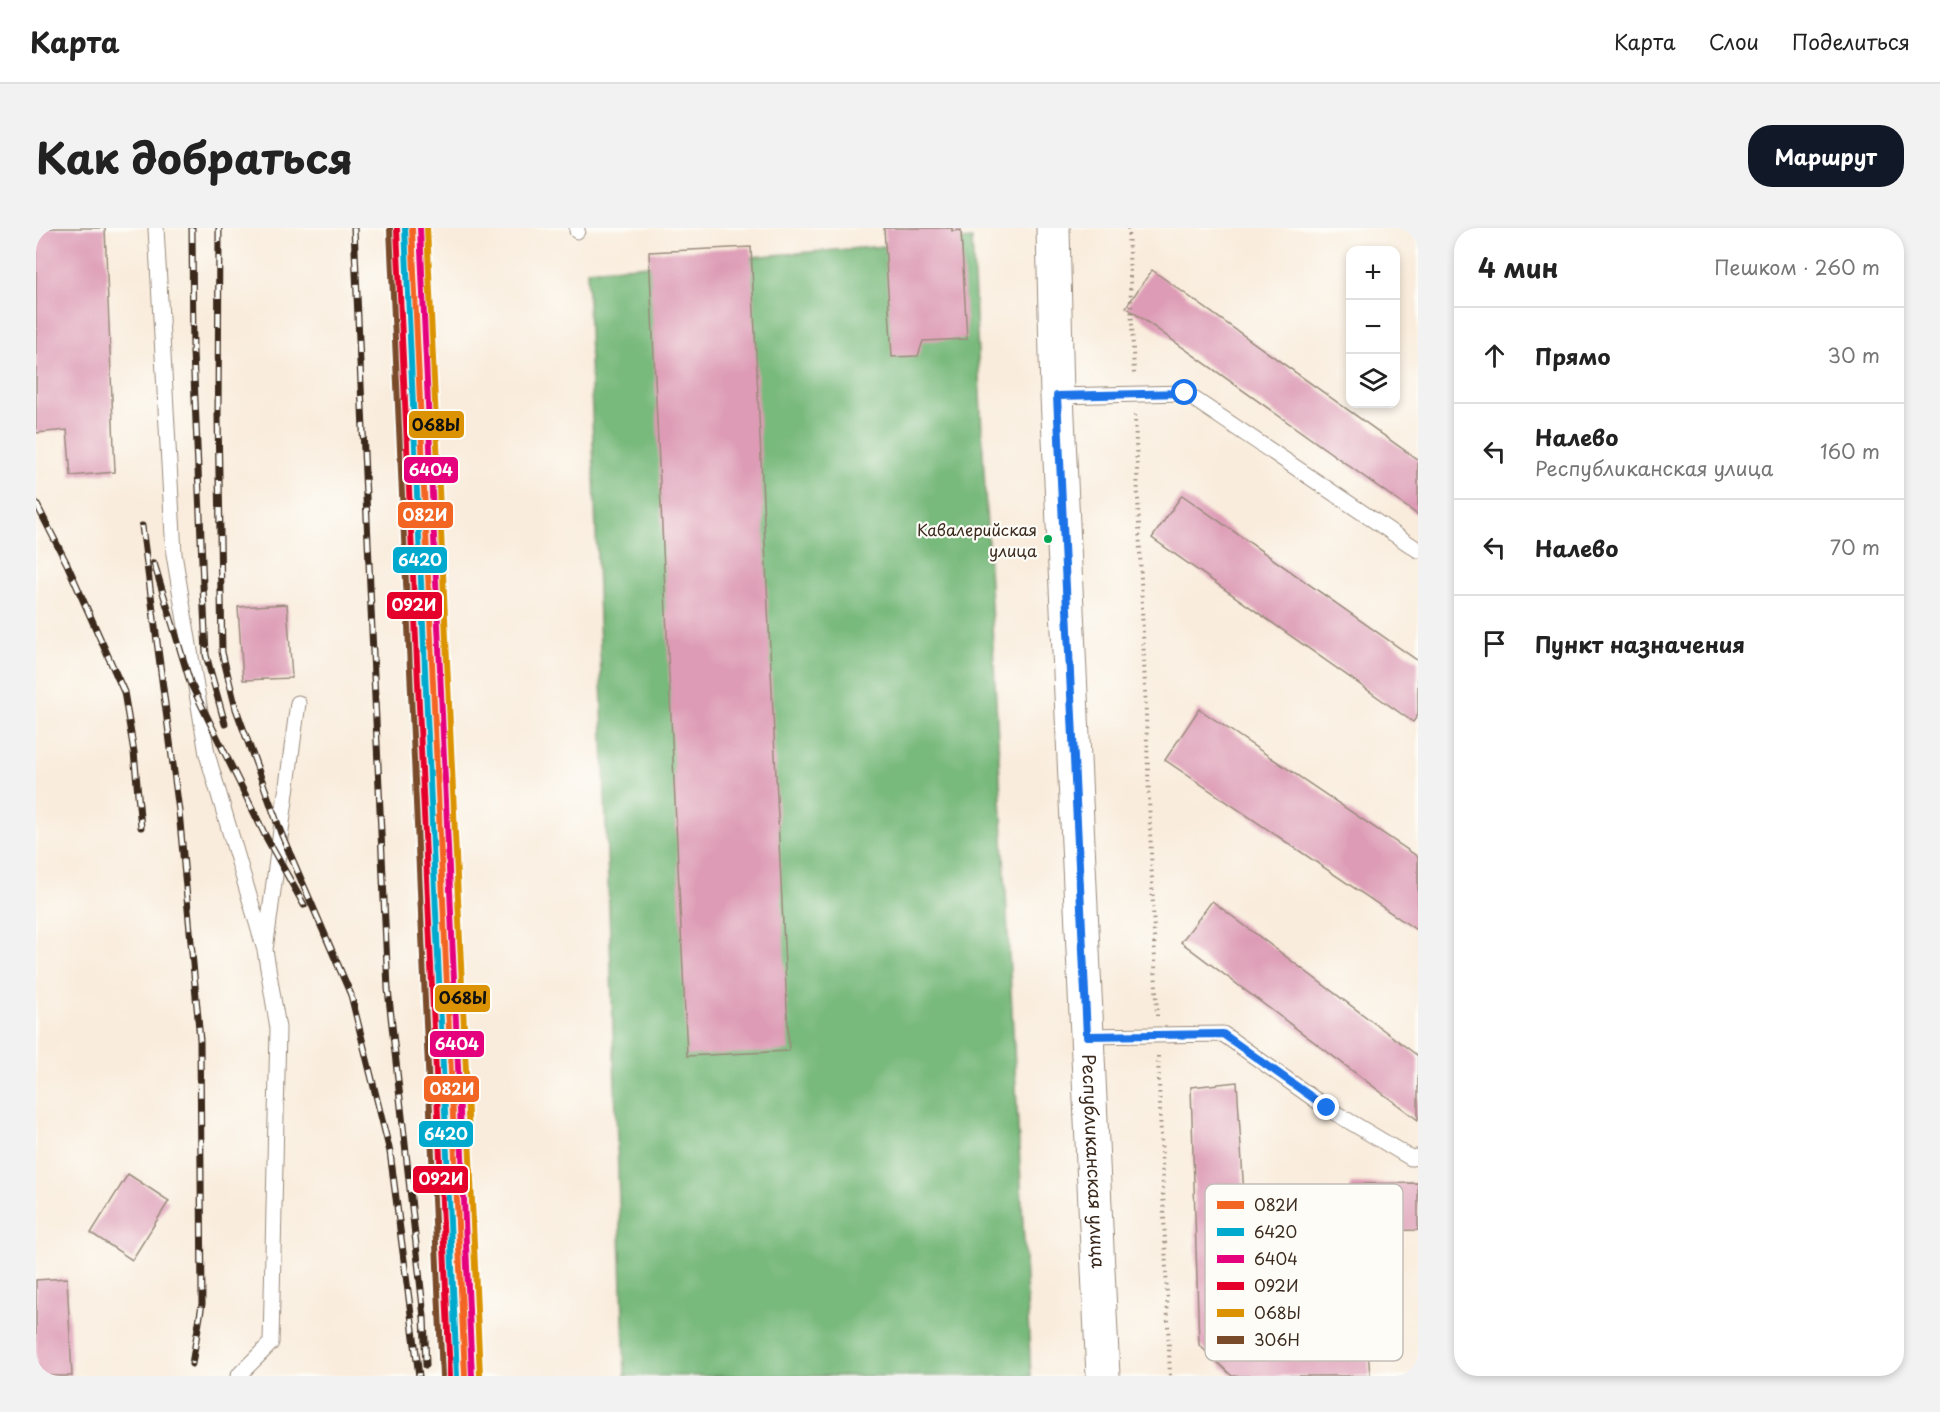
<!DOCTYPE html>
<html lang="ru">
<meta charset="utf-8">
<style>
:root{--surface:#fff;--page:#f2f2f2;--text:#222;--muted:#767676;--line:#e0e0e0;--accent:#111827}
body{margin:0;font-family:"Playpen Sans",sans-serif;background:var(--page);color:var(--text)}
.controls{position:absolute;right:18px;top:18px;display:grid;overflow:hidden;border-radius:12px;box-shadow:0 3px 9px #0003}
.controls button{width:54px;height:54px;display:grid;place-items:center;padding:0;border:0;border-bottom:2px solid var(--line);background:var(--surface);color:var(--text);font:30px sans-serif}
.stop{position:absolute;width:18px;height:18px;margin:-14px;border:4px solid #1a73e8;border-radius:50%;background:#fff}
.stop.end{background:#1a73e8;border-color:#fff;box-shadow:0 2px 6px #0008}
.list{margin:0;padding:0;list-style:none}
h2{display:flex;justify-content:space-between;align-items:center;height:78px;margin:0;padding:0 24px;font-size:26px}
h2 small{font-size:20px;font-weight:400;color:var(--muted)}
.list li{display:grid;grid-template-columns:39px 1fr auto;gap:18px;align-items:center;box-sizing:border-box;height:96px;padding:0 24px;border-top:2px solid var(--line)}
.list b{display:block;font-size:22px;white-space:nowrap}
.list p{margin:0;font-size:20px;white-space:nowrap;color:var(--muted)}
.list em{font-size:20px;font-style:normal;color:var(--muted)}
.icon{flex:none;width:33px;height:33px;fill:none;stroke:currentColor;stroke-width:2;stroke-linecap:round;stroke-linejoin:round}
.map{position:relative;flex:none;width:1382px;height:1148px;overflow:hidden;border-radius:24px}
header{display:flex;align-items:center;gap:36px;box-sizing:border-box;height:84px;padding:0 30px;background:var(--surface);border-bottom:2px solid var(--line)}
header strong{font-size:28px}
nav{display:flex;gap:33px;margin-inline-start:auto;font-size:21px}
.intro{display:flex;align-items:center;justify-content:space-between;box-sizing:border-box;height:144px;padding:0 36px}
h1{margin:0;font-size:42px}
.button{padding:15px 27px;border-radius:24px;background:var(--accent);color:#fff;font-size:21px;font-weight:700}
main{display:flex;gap:36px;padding:0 36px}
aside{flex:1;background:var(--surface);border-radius:24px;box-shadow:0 3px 9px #0003}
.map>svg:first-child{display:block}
</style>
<header>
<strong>Карта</strong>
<nav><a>Карта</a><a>Слои</a><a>Поделиться</a></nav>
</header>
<div class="intro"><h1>Как добраться</h1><a class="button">Маршрут</a></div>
<main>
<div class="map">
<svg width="1382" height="1148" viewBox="0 0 1382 1148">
<rect width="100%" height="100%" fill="#fdfcf7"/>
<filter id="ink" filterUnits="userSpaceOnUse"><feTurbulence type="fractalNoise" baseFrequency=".0167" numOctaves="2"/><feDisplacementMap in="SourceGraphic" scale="12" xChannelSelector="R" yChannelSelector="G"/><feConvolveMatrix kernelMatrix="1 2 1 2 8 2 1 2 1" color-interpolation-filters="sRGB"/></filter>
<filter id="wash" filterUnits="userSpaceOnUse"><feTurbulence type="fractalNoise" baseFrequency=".008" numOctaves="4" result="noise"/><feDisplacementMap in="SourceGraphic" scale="24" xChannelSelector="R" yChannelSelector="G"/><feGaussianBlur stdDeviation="1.35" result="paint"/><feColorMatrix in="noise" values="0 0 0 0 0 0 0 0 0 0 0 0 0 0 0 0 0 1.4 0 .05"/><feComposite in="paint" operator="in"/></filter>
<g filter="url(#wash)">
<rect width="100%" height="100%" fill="#f9ecdc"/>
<path fill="#78b97c" stroke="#5a724d" stroke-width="1.5" d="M 936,11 L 995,1148 L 589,1148 L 551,42 Z"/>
<g id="blocks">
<path fill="#dd9bb5" d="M 0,0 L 69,0 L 79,244 L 35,248 L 31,202 L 0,205 Z
M 848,0 L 916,0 L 916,3 L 925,2 L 931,111 L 887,113 L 882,128 L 856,129 Z
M 715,19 L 753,823 L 651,828 L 613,24 Z
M 1116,42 L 1382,232 L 1382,287 L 1090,79 Z
M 1146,267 L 1382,433 L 1382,487 L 1377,494 L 1116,310 Z
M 251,376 L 256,450 L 207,452 L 202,379 Z
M 1163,481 L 1382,629 L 1382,703 L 1129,532 Z
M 1176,673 L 1382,828 L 1382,892 L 1145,714 Z
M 1201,854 L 1216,1098 L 1225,1106 L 1330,1095 L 1334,1148 L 1196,1148 L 1163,1117 L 1155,859 Z
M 92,946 L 133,973 L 96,1032 L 55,1005 Z
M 1382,955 L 1382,1002 L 1314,1003 L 1314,956 Z
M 31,1050 L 36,1148 L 0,1148 L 0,1052 Z"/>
</g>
</g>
<g filter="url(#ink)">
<use href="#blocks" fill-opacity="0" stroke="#9a8b7d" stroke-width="1.5"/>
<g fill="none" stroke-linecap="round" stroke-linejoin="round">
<g stroke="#9a8b7d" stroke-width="17">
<path id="lane" d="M 120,0 L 138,326 L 171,526 L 229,722
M 541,0 L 541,3
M 1021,168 L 1149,165 L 1382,322
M 1051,808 L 1187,806 L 1291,880 L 1375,930 L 1382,929
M 202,1148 L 235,1115 L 242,800 L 229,722 L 262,475"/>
</g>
<g stroke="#9a8b7d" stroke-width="35">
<g id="secondary">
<path id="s1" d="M 1017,0 L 1021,168 L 1067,1148"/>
</g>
</g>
<path stroke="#9a8b7d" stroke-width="4" stroke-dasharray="1.5 4.5" stroke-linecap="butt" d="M 1092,0 L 1098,146
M 1099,187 L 1121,788
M 1122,828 L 1134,1148"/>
<use href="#lane" stroke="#fff" stroke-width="15"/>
<use href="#secondary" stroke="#fff" stroke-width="33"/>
<g stroke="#3b2a1e" stroke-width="7">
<path id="rail" d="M 156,0 L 157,124 L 170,427 L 189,496
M 183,0 L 182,188 L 186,424 L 200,481 L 245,605 L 315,767 L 354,924 L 383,1148
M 318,0 L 352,761 L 388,1089 L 390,1137
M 0,275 L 31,336 L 88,464 L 98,524 L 105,599
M 106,298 L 143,583 L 164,812 L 166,1076 L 156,1136
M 118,335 L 154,454 L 230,609 L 268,677"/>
</g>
<use href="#rail" stroke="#fdfcf7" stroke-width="4.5" stroke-dasharray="14" stroke-linecap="butt"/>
<g stroke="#fdfcf7" stroke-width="10">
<path id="rail-1" d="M 376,0 L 429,1148"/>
</g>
<g stroke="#fdfcf7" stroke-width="10">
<path id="rail-2" d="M 369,0 L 421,1148"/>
</g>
<g stroke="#fdfcf7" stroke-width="10">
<path id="rail-3" d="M 384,0 L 436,1148"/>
</g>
<g stroke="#fdfcf7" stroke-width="10">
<path id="rail-4" d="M 361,1 L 414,1148"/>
</g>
<g stroke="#fdfcf7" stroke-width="10">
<path id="rail-5" d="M 391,0 L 444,1147"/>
</g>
<g stroke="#fdfcf7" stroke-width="10">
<path id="rail-6" d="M 354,1 L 406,1148"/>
</g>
<use href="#rail-1" stroke="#f26522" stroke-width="6"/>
<use href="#rail-2" stroke="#00a9ce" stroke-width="6"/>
<use href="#rail-3" stroke="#e5007d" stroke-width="6"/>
<use href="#rail-4" stroke="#e4002b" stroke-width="6"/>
<use href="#rail-5" stroke="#db9304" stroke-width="6"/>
<use href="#rail-6" stroke="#7a4b2a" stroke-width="6"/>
</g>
</g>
<g fill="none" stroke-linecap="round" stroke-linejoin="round" filter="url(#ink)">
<path stroke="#1a73e8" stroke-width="8" d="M 1149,165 L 1021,168 L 1051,808 L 1187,806 L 1291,880"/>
</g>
<circle fill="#00a651" stroke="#fdfcf7" stroke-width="2" cx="1012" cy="311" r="5"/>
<g text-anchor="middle" stroke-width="4.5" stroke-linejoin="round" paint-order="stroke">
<g font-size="16" fill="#3b2a1e" stroke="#fdfcf7" text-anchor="end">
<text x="1001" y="308">Кавалерийская<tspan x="1001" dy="21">улица</tspan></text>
</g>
<g font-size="18" fill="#3b2a1e" stroke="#fdfcf7">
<text dy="6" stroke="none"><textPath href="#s1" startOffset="934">Республиканская улица</textPath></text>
</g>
</g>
<rect x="1169" y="956" width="198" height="177" rx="9" fill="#fdfcf7" stroke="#c3bdb6" stroke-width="1.5"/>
<rect x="1181" y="973" width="27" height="8" fill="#f26522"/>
<rect x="1181" y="1000" width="27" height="8" fill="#00a9ce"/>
<rect x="1181" y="1027" width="27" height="8" fill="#e5007d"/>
<rect x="1181" y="1054" width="27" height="8" fill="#e4002b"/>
<rect x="1181" y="1081" width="27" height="8" fill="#db9304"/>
<rect x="1181" y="1108" width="27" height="8" fill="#7a4b2a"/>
<g font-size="16" fill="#3b2a1e">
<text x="1218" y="983">082И</text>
<text x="1218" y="1010">6420</text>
<text x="1218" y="1037">6404</text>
<text x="1218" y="1064">092И</text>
<text x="1218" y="1091">068Ы</text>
<text x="1218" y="1118">306Н</text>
</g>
<g stroke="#fdfcf7" stroke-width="2">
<rect x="372" y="182" width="57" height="29" rx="6" fill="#db9304"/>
<rect x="367" y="228" width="56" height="28" rx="6" fill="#e5007d"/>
<rect x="361" y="273" width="57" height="28" rx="6" fill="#f26522"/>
<rect x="356" y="318" width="56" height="28" rx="6" fill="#00a9ce"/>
<rect x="350" y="363" width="57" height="29" rx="6" fill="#e4002b"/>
<rect x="398" y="756" width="57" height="29" rx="6" fill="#db9304"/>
<rect x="393" y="802" width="56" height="28" rx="6" fill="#e5007d"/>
<rect x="387" y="847" width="57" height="28" rx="6" fill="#f26522"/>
<rect x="382" y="892" width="56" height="28" rx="6" fill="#00a9ce"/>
<rect x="376" y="937" width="57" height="29" rx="6" fill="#e4002b"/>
</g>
<g font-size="16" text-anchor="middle" font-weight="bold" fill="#fff">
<text x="395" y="248">6404</text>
<text x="389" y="293">082И</text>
<text x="384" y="338">6420</text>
<text x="378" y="383">092И</text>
<text x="421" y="822">6404</text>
<text x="416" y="867">082И</text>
<text x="410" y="912">6420</text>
<text x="405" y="957">092И</text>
</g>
<g font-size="16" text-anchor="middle" font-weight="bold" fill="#111">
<text x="400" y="203">068Ы</text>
<text x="427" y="776">068Ы</text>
</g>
</svg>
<div class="controls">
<button>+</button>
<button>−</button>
<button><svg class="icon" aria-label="layers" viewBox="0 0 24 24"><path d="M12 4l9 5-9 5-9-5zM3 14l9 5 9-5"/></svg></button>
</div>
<div class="stop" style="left:1149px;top:165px"></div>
<div class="stop end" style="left:1291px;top:880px"></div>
</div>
<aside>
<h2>4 мин<small>Пешком · 260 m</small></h2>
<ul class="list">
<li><svg class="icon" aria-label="ahead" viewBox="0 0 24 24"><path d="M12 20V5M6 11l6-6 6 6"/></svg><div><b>Прямо</b></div><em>30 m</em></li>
<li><svg class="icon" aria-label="left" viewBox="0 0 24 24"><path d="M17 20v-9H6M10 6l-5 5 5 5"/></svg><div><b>Налево</b><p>Республиканская улица</p></div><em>160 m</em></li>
<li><svg class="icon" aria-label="left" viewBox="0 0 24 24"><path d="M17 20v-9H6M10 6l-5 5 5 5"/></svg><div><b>Налево</b></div><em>70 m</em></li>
<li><svg class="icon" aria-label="arrive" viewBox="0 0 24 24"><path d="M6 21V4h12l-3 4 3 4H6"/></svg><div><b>Пункт назначения</b></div></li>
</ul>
</aside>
</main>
